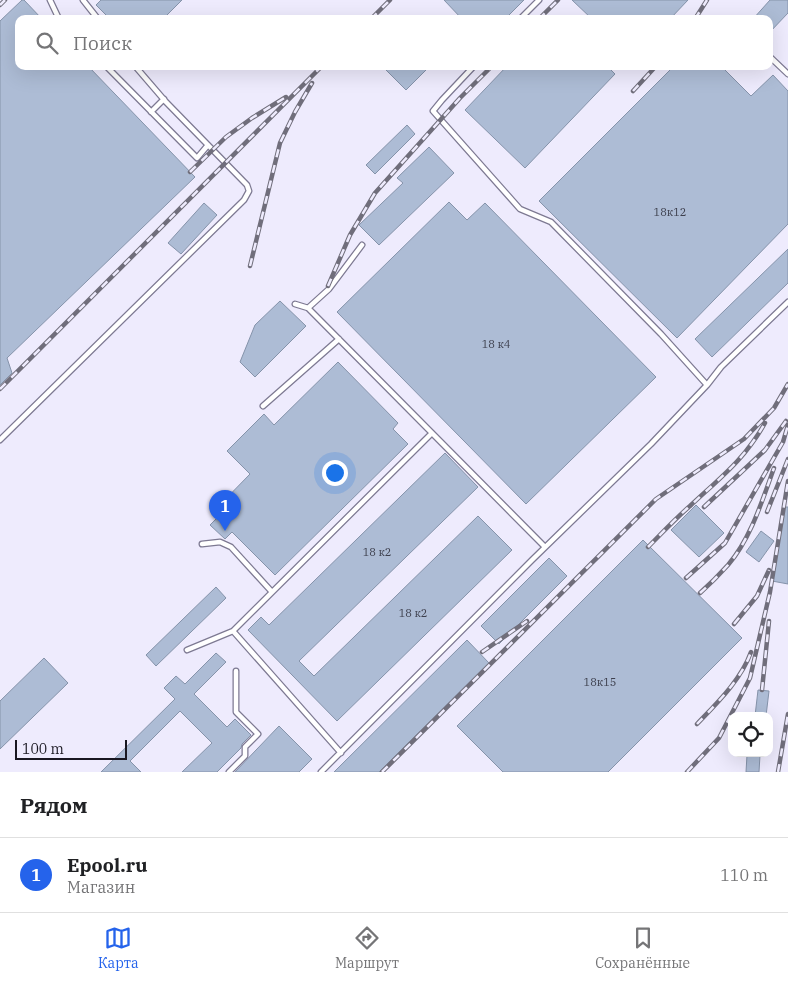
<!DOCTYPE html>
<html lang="ru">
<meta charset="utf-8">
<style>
:root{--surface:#fff;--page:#f2f2f2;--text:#202124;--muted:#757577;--line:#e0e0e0;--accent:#2563eb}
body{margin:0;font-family:"IBM Plex Serif",serif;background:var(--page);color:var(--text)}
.controls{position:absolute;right:15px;bottom:15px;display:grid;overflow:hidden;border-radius:10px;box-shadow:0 5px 20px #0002}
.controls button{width:45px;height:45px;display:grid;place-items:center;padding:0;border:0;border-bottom:1px solid var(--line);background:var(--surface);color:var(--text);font:25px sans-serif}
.scale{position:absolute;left:15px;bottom:12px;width:112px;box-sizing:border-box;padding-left:5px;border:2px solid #191721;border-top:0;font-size:14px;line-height:18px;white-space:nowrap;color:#191721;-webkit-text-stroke:4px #eeebfd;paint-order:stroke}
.you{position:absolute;left:334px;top:472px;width:18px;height:18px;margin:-12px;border:4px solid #fff;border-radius:50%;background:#1a73e8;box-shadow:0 0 0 8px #1a73e833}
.badge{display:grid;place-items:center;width:32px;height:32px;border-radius:50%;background:var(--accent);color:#fff;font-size:16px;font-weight:700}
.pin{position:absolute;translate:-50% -41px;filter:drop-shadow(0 1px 2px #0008)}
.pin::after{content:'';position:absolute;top:26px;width:18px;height:15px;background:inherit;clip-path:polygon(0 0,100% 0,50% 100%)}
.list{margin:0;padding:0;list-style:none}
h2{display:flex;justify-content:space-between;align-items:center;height:65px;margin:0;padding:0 20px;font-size:21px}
h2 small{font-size:16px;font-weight:400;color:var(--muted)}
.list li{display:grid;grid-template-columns:32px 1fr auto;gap:15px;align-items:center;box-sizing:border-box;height:75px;padding:0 20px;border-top:1px solid var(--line)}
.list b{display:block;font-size:19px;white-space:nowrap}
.list p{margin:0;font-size:16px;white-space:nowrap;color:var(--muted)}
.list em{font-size:16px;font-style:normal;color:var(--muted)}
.icon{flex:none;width:28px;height:28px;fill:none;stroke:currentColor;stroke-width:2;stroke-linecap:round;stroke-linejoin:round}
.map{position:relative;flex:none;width:788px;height:772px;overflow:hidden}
.search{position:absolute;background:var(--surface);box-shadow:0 5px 20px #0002;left:15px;right:15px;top:15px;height:55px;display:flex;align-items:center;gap:12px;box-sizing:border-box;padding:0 18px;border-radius:10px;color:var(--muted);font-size:19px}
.sheet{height:140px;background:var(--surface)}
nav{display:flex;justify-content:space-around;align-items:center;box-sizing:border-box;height:70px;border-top:1px solid var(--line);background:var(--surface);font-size:14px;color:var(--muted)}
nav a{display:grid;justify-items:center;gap:2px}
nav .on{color:var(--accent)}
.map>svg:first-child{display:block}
</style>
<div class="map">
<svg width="788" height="772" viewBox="0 0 788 772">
<rect width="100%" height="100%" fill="#eeebfd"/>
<path fill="#adbcd5" stroke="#8593aa" d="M 22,0 L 24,0 L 42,19 L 19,19 L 19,66 L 88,66 L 195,177 L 7,358 L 12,373 L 0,385 L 0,21 Z
M 101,0 L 182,0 L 163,19 L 110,19 L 96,5 Z
M 444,0 L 524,0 L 505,19 L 462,19 Z
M 572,0 L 688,0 L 670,19 L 592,19 Z
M 770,0 L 788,0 L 788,13 L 769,33 L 769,19 L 753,19 Z
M 382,66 L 430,66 L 406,90 Z
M 507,66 L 607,66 L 615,74 L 525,168 L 465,110 Z
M 674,66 L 721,66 L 751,96 L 773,75 L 788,91 L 788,224 L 677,338 L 539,201 Z
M 407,125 L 415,134 L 375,174 L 366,165 Z
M 429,147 L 454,173 L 379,245 L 359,225 L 403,183 L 397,178 Z
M 449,202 L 467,220 L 485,203 L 656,377 L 526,504 L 337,312 Z
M 204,203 L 217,215 L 181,254 L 168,243 Z
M 788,249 L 788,283 L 712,357 L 695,339 Z
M 280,301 L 306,326 L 255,377 L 240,362 L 255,325 Z
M 338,362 L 398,423 L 393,429 L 408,444 L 275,575 L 232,532 L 225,539 L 210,525 L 218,517 L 213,512 L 250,474 L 227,451 L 264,414 L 274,425 Z
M 445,453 L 478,487 L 299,661 L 314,676 L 478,516 L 512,550 L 337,721 L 248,630 L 261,617 L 269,625 Z
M 696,505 L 724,533 L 699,557 L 671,530 Z
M 785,507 L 788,507 L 788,584 L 772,581 Z
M 761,531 L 774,541 L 759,562 L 746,552 Z
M 643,540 L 742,638 L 608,772 L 503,772 L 457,726 Z
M 549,558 L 567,576 L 499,644 L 481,626 Z
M 216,587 L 226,598 L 156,666 L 146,655 Z
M 467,640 L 489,663 L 379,772 L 334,772 Z
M 216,653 L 226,662 L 194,694 L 227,727 L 235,719 L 251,735 L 242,744 L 241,748 L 217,772 L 182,772 L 212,743 L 180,711 L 130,761 L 141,772 L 101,772 L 175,699 L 164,688 L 176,676 L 185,684 Z
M 44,658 L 68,683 L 0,749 L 0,701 Z
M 758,690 L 769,691 L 766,716 L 755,716 Z
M 279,726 L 312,759 L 299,772 L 235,772 Z
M 747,755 L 760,755 L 759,772 L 746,772 Z"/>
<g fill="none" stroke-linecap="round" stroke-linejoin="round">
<g stroke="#7d7992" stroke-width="7">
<path id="service" d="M 50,0 L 59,19
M 83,0 L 98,19
M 520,19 L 539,0
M 769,56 L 788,74
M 106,66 L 197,158 L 208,145
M 474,66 L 442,100 L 433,111 L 520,209 L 551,222 L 661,334 L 707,385
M 151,112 L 164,99
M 362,245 L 329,289 L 308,308 L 545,547
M 295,304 L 308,308
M 263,406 L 339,339
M 0,440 L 244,200 L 249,191 L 247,185 L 166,102 L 135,66
M 202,544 L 220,542 L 231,547 L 272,592
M 187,650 L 233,631
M 341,753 L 233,631 L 432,433
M 229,772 L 245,756 L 245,747 L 258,734 L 236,712 L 236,671
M 321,772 L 532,560 L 651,444 L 707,385 L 721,367 L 788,302"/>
</g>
<use href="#service" stroke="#fff" stroke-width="4.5"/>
<g stroke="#706e7b" stroke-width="4.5">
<path id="rail" d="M 0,5 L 5,0
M 371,19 L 390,0
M 539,19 L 558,0
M 695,19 L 707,0
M 633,91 L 656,66
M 190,172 L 226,137 L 252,118 L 286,97
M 250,266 L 280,143 L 295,112 L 312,83
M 328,286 L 350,235 L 375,193 L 460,98 L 492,66
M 0,389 L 322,66
M 704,507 L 765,450 L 786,421
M 767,512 L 788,459
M 648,547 C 662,533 675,519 690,506 C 721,477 744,460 765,423
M 686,578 L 725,543 L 783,442 L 788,425
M 700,593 C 710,584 719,575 728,565 C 751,538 762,501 774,468
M 734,624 L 757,596 L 769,570
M 482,652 L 527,621
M 762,690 L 769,621
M 697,724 C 717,703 741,680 751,652
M 382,772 L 656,499 L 744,439 L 774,408 L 788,384
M 687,772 L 719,738 L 750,678 L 770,592 L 788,481
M 778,772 L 788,714"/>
</g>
<use href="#rail" stroke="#eeebfd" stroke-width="2.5" stroke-dasharray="8" stroke-linecap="butt"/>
</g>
<g text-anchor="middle" stroke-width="5" stroke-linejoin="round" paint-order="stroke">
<g font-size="11" fill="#3e404e">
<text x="670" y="216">18к12</text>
<text x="496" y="348">18 к4</text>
<text x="377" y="556">18 к2</text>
<text x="413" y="617">18 к2</text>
<text x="600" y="686">18к15</text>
</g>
</g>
</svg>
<div class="controls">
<button><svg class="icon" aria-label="locate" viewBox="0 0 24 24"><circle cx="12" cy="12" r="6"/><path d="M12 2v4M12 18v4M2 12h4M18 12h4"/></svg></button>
</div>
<div class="scale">100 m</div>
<div class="you"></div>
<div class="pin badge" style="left:225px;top:531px">1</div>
<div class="search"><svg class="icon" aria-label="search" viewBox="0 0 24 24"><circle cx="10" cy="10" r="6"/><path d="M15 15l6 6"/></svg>Поиск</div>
</div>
<section class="sheet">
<h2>Рядом<small></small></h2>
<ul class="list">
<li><span class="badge">1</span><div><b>Epool.ru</b><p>Магазин</p></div><em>110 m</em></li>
</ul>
</section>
<nav>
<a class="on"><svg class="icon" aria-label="map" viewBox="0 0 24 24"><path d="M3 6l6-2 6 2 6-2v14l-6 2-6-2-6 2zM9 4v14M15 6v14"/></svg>Карта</a>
<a><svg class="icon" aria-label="directions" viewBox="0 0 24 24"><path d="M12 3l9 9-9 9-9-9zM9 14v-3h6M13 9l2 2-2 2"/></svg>Маршрут</a>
<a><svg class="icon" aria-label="saved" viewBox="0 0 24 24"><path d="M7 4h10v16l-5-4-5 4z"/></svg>Сохранённые</a>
</nav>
